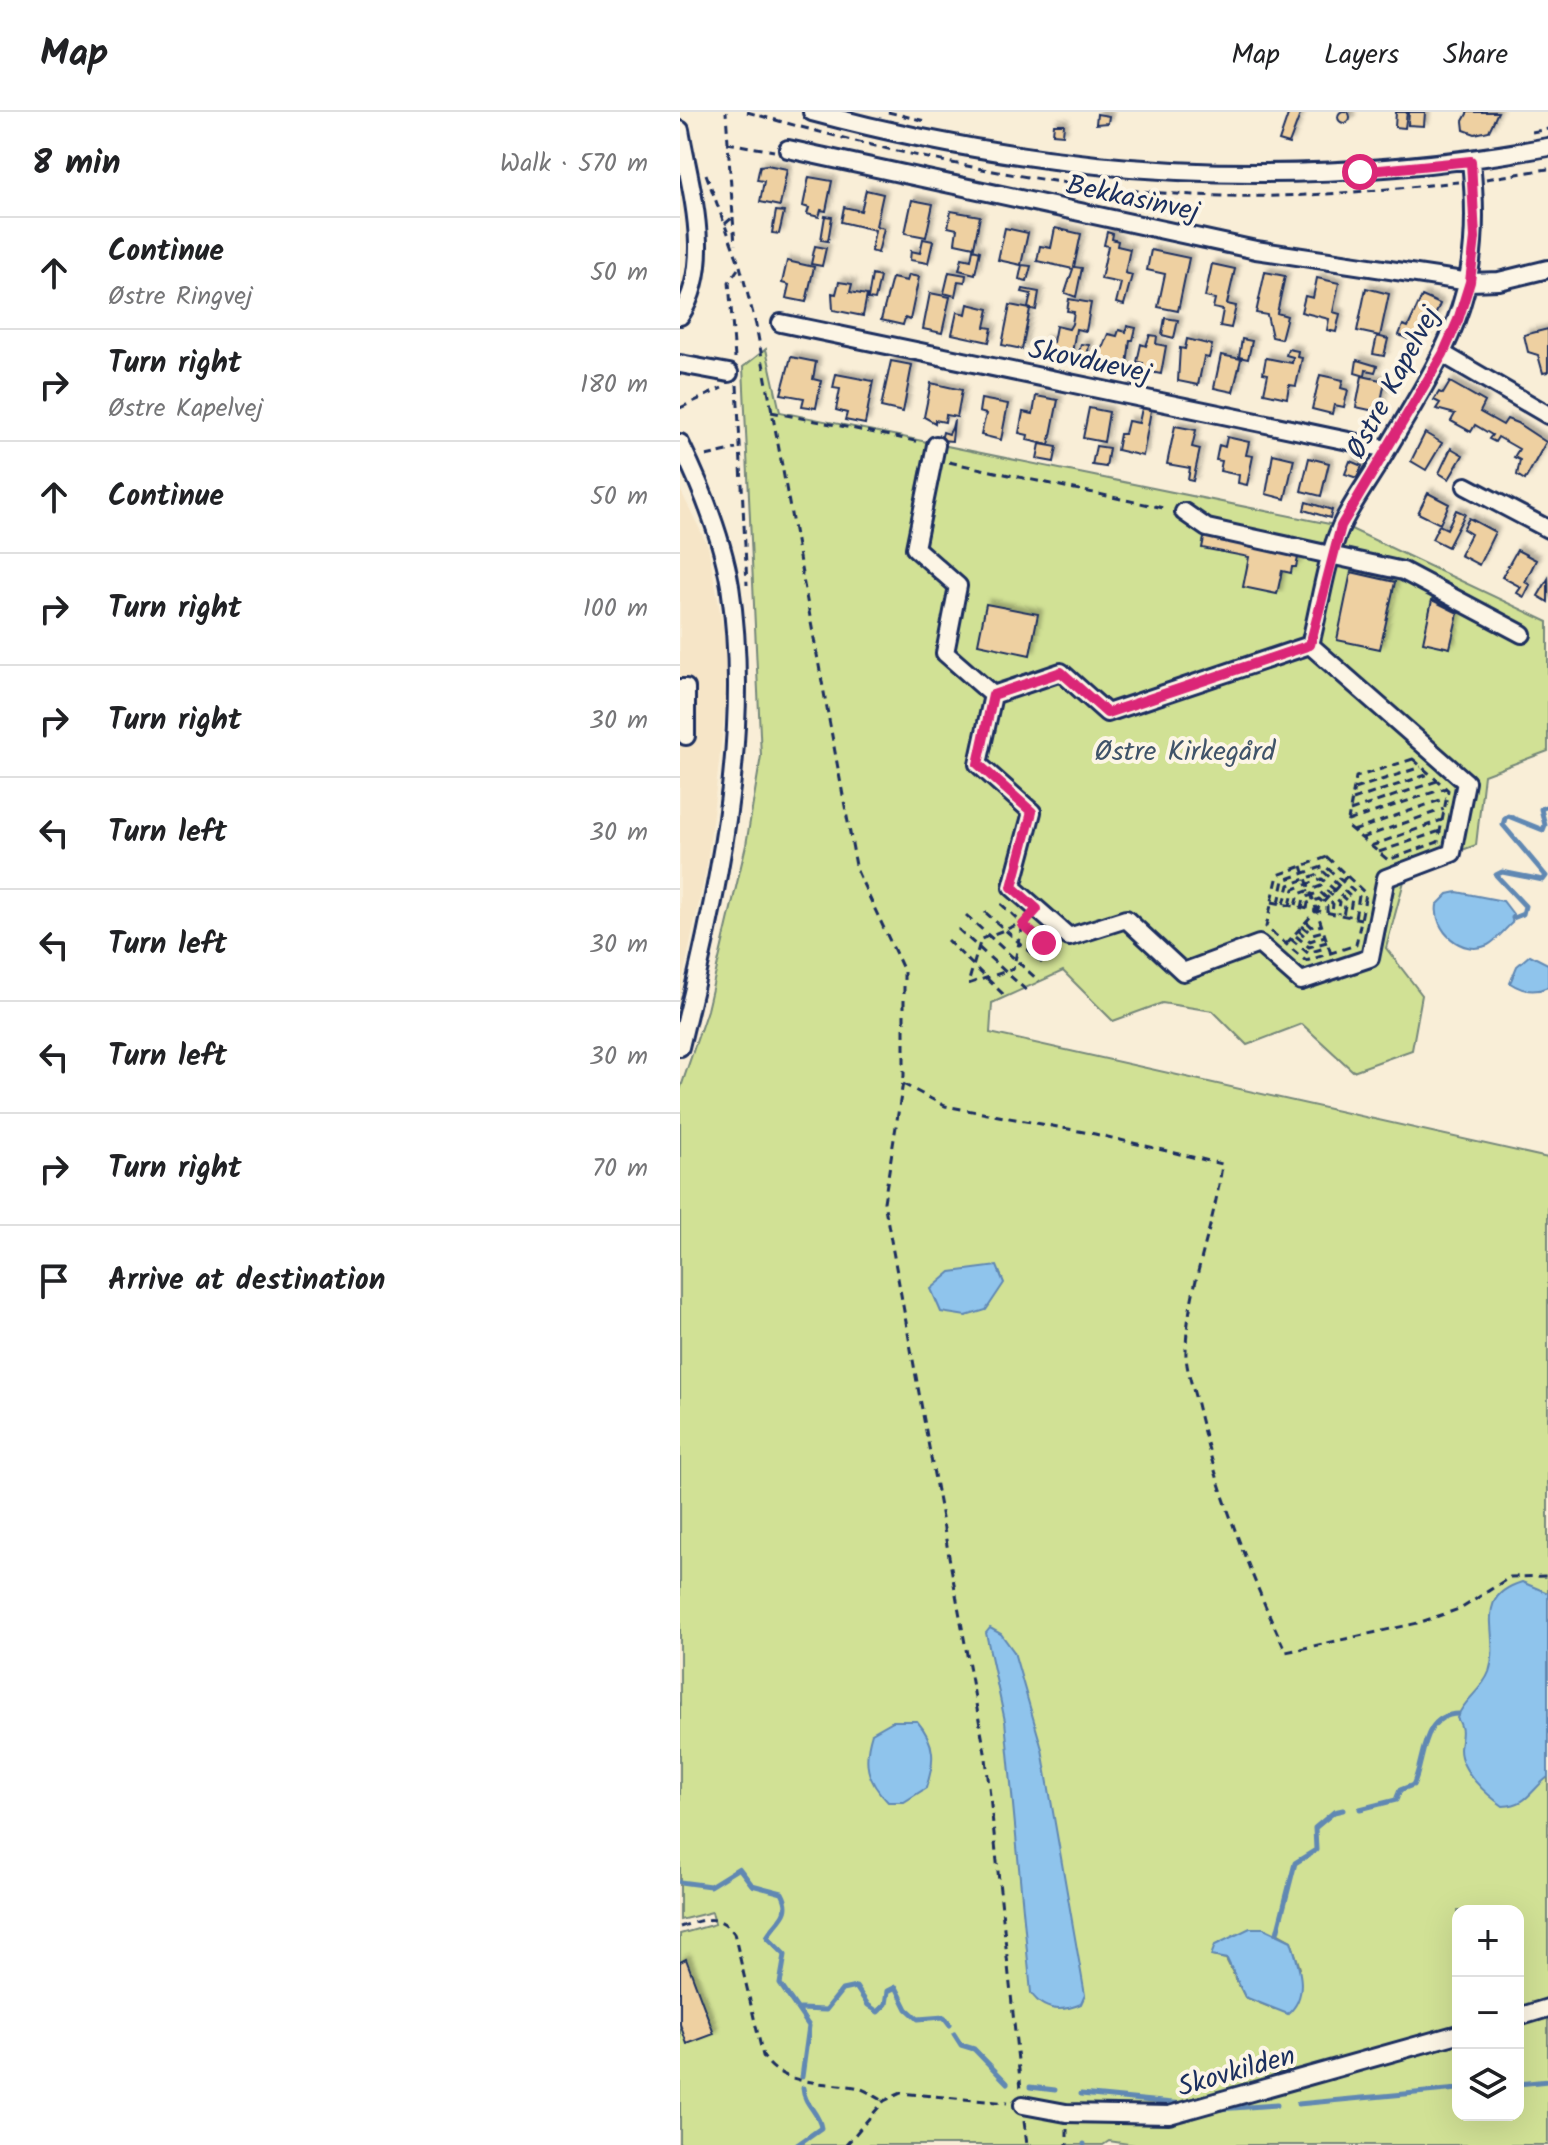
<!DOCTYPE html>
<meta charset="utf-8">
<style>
:root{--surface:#fff;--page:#f2f2f2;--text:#202124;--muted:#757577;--line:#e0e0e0}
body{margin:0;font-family:Kalam,sans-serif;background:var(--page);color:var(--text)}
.controls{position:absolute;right:24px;bottom:24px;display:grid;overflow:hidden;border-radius:16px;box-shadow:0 8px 32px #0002}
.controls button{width:72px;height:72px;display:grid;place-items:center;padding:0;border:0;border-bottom:2px solid var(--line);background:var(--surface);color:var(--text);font:40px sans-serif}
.stop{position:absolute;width:24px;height:24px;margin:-18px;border:6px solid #db2777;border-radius:50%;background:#fff}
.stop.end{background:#db2777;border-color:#fff;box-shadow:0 2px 8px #0008}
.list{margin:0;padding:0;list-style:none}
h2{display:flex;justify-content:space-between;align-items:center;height:104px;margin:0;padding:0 32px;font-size:34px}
h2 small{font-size:26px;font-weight:400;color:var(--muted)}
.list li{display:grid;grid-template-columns:52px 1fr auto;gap:24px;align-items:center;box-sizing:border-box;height:112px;padding:0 32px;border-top:2px solid var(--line)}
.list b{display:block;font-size:30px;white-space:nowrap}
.list p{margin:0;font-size:26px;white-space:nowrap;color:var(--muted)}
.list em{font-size:26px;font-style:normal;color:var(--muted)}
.icon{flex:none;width:44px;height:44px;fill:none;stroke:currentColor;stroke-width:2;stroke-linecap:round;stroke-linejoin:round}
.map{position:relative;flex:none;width:868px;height:2033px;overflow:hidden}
header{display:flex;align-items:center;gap:48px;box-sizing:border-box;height:112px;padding:0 40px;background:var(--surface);border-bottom:2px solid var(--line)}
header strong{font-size:38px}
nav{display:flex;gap:44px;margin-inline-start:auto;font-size:28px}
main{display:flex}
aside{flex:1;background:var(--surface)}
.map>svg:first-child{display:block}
</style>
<header>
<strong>Map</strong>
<nav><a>Map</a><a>Layers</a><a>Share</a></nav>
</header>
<main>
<aside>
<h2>8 min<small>Walk · 570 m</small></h2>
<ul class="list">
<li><svg class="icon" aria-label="ahead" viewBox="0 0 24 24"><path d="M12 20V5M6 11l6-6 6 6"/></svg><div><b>Continue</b><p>Østre Ringvej</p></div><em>50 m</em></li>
<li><svg class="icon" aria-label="right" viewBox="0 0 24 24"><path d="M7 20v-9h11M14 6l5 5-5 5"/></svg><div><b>Turn right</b><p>Østre Kapelvej</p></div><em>180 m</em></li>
<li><svg class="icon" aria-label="ahead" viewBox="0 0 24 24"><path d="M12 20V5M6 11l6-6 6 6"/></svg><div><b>Continue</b></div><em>50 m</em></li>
<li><svg class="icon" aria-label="right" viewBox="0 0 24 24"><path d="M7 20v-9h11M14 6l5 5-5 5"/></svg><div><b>Turn right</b></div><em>100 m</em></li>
<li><svg class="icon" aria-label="right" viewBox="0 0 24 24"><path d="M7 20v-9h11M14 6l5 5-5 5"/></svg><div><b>Turn right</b></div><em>30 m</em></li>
<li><svg class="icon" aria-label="left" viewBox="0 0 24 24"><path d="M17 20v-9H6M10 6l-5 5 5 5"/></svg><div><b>Turn left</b></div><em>30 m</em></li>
<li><svg class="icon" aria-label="left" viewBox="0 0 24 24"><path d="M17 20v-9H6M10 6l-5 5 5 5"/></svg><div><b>Turn left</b></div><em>30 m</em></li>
<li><svg class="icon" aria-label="left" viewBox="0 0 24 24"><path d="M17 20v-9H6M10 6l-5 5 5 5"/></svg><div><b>Turn left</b></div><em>30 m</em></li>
<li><svg class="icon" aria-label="right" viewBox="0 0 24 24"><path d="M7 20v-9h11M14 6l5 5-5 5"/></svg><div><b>Turn right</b></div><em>70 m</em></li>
<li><svg class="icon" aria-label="arrive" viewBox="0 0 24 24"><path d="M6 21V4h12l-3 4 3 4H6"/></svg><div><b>Arrive at destination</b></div></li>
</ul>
</aside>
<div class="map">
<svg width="868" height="2033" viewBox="0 0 868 2033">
<defs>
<filter id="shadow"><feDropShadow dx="4" dy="-4" stdDeviation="2" flood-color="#0004"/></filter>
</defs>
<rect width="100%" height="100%" fill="#f9eed7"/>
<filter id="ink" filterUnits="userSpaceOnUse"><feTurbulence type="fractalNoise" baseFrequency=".0125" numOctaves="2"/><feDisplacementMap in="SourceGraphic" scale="16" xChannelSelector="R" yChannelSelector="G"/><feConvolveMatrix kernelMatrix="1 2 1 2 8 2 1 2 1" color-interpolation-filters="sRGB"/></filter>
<g filter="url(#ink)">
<path fill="#f6e5c7" d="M 0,377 L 28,434 L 45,527 L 46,590 L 27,753 L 0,879 Z"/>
<path fill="#d1e195" stroke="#76887a" stroke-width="2" fill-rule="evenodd" d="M 86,237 L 100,300 L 669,416 L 868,510 L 868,639 L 804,663 L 796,733 L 727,758 L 706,836 L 742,883 L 732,938 L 673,959 L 622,912 L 567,933 L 533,899 L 482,891 L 433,909 L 383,859 L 312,891 L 310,921 L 868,1046 L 868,1890 L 838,1899 L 838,1799 L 778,1799 L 778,1916 L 472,2010 L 778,1927 L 778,2003 L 838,2003 L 838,1911 L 868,1903 L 868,2033 L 455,2033 L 429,2029 L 423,2033 L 0,2033 L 0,1822 L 35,1812 L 32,1800 L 0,1808 L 0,978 L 27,898 L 66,733 L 81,644 L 63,255 ZM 597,1821 L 611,1829 L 620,1856 L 594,1897 L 565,1885 L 546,1847 L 532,1844 C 547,1818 569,1823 597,1821 Z"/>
<path fill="#8fc4ec" stroke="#6188b3" stroke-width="2" d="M 777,780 L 823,789 L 833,802 L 832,811 C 825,817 816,829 808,833 C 782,845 753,818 757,793 L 768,782 Z
M 850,843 L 868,852 L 868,875 C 855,881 842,879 830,871 L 837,854 Z
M 317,1154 L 324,1171 L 306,1198 L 286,1204 L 261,1200 L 251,1177 L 271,1160 Z
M 842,1470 L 868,1481 L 868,1665 C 850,1679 848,1693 823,1694 C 807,1683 780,1659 780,1637 C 781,1623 785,1619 777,1606 C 783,1588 802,1579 809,1560 C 822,1522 790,1486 842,1470 Z
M 310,1516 L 321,1522 L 334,1540 L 362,1637 L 405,1883 L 401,1892 C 382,1900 364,1900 351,1881 L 325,1609 L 306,1521 Z
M 213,1609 L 237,1609 C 256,1631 255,1650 246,1676 L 224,1690 L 208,1690 C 186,1668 183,1650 192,1621 Z
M 570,1816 L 584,1816 L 611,1829 C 619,1854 630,1883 608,1902 L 565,1885 L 547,1847 L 531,1844 L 535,1833 Z"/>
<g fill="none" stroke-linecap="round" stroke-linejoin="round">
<path stroke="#6188b3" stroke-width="5" d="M 833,806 L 843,802 L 845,794 L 816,763 L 822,760 L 863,768 L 866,764 L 823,713 L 825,706 L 828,704 L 863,718 L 865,713 L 861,697 L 868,694
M 680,1697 L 716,1688 L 720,1678 L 733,1673 C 745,1650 740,1603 778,1602
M 0,1770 L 30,1774 L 59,1756 L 72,1773 L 102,1781 C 114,1803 96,1808 87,1825 L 105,1843 L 100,1872 L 129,1914 L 122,1965
M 597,1821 L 615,1751 L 636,1738 L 635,1716 L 654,1700 L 663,1698
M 120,1897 L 146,1898 L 162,1878 L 176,1875 L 188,1893 L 198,1900 L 206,1892 L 208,1879 L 216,1875 L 227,1897 L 238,1907 L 264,1905 L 270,1913
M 274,1922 L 281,1933 L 294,1937 L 327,1971
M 838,1972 L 868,1969
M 350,1975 L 375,1978
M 401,1982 L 503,1992
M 618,1992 L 778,1977
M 538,1997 L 597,1993
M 404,2032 L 404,2033
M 117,2033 L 141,2016 C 139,2000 124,1993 123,1976"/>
</g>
<path fill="#eed0a1" stroke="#1b2f5e" stroke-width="2" filter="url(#shadow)" d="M658 5a6 6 0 1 1 12 0a6 6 0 1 1-12 0Z
M 609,0 L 621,0 L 609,32 L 599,29 Z
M 716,0 L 727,0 L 725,16 L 715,15 Z
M 729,0 L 745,0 L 744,14 L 728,13 Z
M 788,0 L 818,0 L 809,19 L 795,22 L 784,18 L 783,9 Z
M 417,2 L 429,4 L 428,11 L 416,12 Z
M 374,12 L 384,12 L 383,23 L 373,22 Z
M 87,53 L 107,57 L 100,94 L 80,90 L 84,69 L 77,68 L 80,54 Z
M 129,65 L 152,69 L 146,99 L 141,98 L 139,105 L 127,102 L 129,96 L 123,94 Z
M 186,78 L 203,82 L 196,114 L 204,116 L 198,141 L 191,139 L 195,118 L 161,110 L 164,95 L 181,99 Z
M 232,88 L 253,92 L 246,125 L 225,121 Z
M 96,99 L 104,100 L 99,122 L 92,121 Z
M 271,99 L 300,104 L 294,135 L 275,131 L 277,117 L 268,115 Z
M 145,104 L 152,105 L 148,129 L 141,128 Z
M 325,116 L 348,121 L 341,153 L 318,148 Z
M 375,116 L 401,122 L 394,155 L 402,156 L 396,185 L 385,181 L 393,157 L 357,149 L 360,134 L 371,136 Z
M 427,120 L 433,122 L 432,127 L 438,129 L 437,134 L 450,137 L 445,161 L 452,163 L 444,193 L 436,191 L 441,171 L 421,167 L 428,134 L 424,133 Z
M 243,127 L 253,129 L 248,151 L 230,148 L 231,139 L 240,141 Z
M 135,134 L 146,136 L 142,154 L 131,152 Z
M 293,137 L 300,139 L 295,162 L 279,158 L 282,146 L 291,148 Z
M 471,138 L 509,146 L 498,199 L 478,195 L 485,162 L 467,158 Z
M 107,149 L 134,155 L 126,190 L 106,186 L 109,173 L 102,171 Z
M 532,152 L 555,157 L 547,192 L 556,194 L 551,216 L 540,214 L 543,198 L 533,196 L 535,187 L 525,185 Z
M 342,153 L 351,154 L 347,169 L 339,167 Z
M 269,160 L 286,163 L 285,170 L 278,169 L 275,184 L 264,181 Z
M 585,160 L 605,164 L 597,201 L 607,204 L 601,227 L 592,225 L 587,203 L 576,201 Z
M 192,163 L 200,165 L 195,188 L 188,187 Z
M 229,163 L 239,165 L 230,208 L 225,206 L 223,213 L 201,208 L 212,166 L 227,169 Z
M 637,166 L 659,171 L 653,200 L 660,202 L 656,220 L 647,218 L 649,207 L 621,200 L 625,184 L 633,186 Z
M 159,170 L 172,172 L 170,180 L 187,183 L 183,204 L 153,198 L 152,181 L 156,182 Z
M 686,176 L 709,182 L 700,224 L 677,219 Z
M 343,177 L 359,180 L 356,198 L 348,196 L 351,182 L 342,180 Z
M 250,181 L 270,185 L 262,221 L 243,217 Z
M 742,184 L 760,192 L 746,225 L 742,223 L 738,232 L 719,223 L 723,213 L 728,215 Z
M 389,187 L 411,191 L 406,219 L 396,217 L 391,247 L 362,241 L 364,228 L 373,230 L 376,214 L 389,217 L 392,212 L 394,200 L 387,199 Z
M 288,192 L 309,197 L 305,215 L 312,216 L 309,230 L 272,222 L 277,200 L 286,202 Z
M 330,193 L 350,197 L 342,237 L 322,233 Z
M 485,206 L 498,208 L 494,226 L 482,223 Z
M 447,214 L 456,216 L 453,228 L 450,228 L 446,262 L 415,253 L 428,222 L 437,224 L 439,218 L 446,220 Z
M 868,217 L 868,260 L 863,261 L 858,243 L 848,240 L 844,223 Z
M 470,223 L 477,224 L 476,232 L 486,234 L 481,262 L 461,258 L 463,251 L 457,250 L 461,232 L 466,234 Z
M 697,224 L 708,227 L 704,244 L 693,242 Z
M 507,227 L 532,233 L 529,246 L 524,245 L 518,273 L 498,269 L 500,236 L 505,237 Z
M 562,227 L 572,229 L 568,247 L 559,245 Z
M 401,232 L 409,233 L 406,252 L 397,250 Z
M 608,237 L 618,239 L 617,245 L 622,246 L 616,274 L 609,273 L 607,286 L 584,281 L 588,262 L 583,261 L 586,246 L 612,251 L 613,245 L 606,243 Z
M 541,243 L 561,247 L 553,280 L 534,276 Z
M 111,245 L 136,250 L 133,267 L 141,269 L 136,296 L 122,294 L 124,286 L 101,282 Z
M 677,248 L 697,254 L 695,260 L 686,258 L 685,264 L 675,261 Z
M 211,249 L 232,253 L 223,300 L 201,295 Z
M 156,262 L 193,269 L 185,312 L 165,308 L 167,301 L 156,298 L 160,277 L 153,276 Z
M 640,263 L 663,268 L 661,276 L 668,278 L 664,295 L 654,293 L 652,302 L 632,297 Z
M 682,264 L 705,269 L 699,300 L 676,295 Z
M 770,270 L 805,290 L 800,300 L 823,313 L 827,307 L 837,311 L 866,330 L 845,368 L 837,363 L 840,348 L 834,345 L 839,337 L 818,325 L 815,330 L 809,327 L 812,323 L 795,313 L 791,320 L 771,309 L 775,302 L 756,297 L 760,291 L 754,288 L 759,280 L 763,282 Z
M 251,271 L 282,278 L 277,305 L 266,303 L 265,310 L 255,308 L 255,311 L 244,305 Z
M 356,284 L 378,288 L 369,333 L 347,328 L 348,323 L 339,321 L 343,300 L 353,302 Z
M 301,287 L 328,292 L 321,328 L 301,323 L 306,302 L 299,300 Z
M 409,296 L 429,300 L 424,330 L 403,326 Z
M 462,296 L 471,298 L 463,344 L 437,338 L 440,322 L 445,322 L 448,309 L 459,311 Z
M 274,308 L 272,329 L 261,328 L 263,320 L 269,322 L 272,316 Z
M 495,314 L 516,318 L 512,335 L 520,337 L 513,369 L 508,368 L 510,356 L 487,352 Z
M 745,321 L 762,331 L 746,358 L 731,349 Z
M 547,325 L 569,330 L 566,343 L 573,344 L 567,373 L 558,371 L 559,363 L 540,359 L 542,349 L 536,348 L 539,333 L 545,335 Z
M 360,332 L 377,335 L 374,350 L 357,347 Z
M 416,334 L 429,336 L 426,355 L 412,353 Z
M 771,336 L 783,343 L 769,367 L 759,361 Z
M 593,342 L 614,347 L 605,387 L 586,382 Z
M 629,346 L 649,351 L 641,384 L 621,379 Z
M 670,349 L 682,354 L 677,366 L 665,362 Z
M 748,381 L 769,392 L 760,412 L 738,401 Z
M 626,390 L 652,398 L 650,406 L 624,398 Z
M 776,398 L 785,402 L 768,435 L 752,427 L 759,413 L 767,417 Z
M 789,406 L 815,420 L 799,453 L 780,443 L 791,422 L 783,417 Z
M 525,421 L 619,441 L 616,455 L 612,455 L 611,461 L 602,459 L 597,482 L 563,475 L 569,445 L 522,436 Z
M 837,438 L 856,448 L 845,470 L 850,473 L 844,485 L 837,481 L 841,475 L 822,465 Z
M 671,460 L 715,470 L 700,537 L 657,528 Z
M 868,467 L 868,490 L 858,484 Z
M 752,488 L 778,501 L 770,536 L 743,530 Z
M 306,492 L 358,502 L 350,543 L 298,532 Z
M 6,1847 L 34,1922 L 7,1932 L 0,1912 L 0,1850 Z"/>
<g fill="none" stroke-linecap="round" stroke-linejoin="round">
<g stroke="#1b2f5e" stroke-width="22">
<path id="minor" d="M 132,0 C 380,66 615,80 868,35
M 0,18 C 10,77 35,150 0,204
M 108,37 L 576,138 L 790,170 L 819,169 L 868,157
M 101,211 L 707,337
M 763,242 L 868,303
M 0,252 L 49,261
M 0,331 C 22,376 42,424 50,474 C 73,627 36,787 0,935
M 256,333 L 235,436 L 278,474 L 265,541 L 313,583 L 381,560 L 427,601 L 630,533 C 640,494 645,451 661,414 C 672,391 689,368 702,346 C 769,232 805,186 791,49
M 786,374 L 868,417
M 504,400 L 527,416 L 723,459 L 842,522
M 0,576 L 6,576 L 6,624
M 313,583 L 298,652 L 352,700 L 332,775 L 389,825 L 446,807 L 503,860 L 579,832 L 621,869 L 690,846 L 706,766 L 772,741 L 786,670 L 630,533
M 838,1905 L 868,1896
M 343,1993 L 386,2001 L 489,2003 L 778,1922"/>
</g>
<path stroke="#1b2f5e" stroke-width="3" stroke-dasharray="8 6" stroke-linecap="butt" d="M 67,0 C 239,49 418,88 597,84 C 658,83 718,76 778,70
M 208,0 L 245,9
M 852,20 L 868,17
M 47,31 L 94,39
M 26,62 L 60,154 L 76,213 L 177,759 L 224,859 L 224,964 L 204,1090 L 306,1646 L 341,1977
M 806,67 L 868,57
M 53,105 L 55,133
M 45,112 L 53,105 L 46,0
M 55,246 L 49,170 L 60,154
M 57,273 L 67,473
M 0,296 L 42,276
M 91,300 L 240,330
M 26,344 L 56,337
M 269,350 L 488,397
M 733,647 L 768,678 L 758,730 L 708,748 L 667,714 L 676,665 Z
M 674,677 L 741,655
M 673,688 L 749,662
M 670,699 L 757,669
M 668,709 L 766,676
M 673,719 L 766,686
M 682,726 L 764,697
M 691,734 L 762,708
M 699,740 L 760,719
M 647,745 L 686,782 L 676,833 L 626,849 L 586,815 L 598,763 Z
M 622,754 L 651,842
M 592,790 L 681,807
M 599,791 L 604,768 L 645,754 L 679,784 L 675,806
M 321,792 L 364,831
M 604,792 L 609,773 L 644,760 L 672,786 L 669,805
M 610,793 L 614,777 L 642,767 L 666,788 L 663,804
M 616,793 L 619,782 L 641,774 L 660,790 L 658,802
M 622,796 L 624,786 L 640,780 L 653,792 L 652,801
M 627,797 L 628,791 L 639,787 L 647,794 L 647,800
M 305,800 L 362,851
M 286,803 L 359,869
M 627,810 L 633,816 L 641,813
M 343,813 L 333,857 L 288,872 L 301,827 L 347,809
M 622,814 L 632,822 L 643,819
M 278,817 L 347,879
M 618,818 L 630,829 L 645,824
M 616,824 L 629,835 L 647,830
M 611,827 L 628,841 L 648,835
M 267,828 L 324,883
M 606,832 L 667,764
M 223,972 L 265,994 L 415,1022 L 542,1052 C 535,1115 507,1175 506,1238 C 505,1255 513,1275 517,1292 C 537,1378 569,1460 606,1540 L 738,1511 L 782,1496 L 830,1465 L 868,1464
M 0,1815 C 22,1808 38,1800 54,1821 L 83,1944 C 102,1975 142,1969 175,1975 C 185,1977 194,1984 204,1989
M 344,2009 L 347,2033
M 387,2017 L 387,2033
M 166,2033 L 204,1989 L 221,1981 L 327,1991"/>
<use href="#minor" stroke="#fcf5e5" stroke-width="16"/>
</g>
</g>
<g fill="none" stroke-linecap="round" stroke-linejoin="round" filter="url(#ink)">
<path stroke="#db2777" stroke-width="10" d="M 364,831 L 343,813 L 357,797 L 332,775 L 352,700 L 298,652 L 313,583 L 381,560 L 427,601 L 630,533 L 661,414 L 763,242 L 778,208 L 790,170 L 795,126 L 791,49 L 680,60"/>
</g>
<g text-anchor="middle" stroke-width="8" stroke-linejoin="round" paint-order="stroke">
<g font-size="28" fill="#1b2f5e" stroke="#fcf5e5">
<text transform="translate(453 85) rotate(12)" y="10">Bekkasinvej</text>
<text transform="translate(410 248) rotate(12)" y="10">Skovduevej</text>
<text transform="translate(712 270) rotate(-62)" y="10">Østre Kapelvej</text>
<text transform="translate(556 1958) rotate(-16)" y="10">Skovkilden</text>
</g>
<g font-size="28" fill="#3f5369" stroke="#fcf5e5">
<text x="505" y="648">Østre Kirkegård</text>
</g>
</g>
</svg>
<div class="controls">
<button>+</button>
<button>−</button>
<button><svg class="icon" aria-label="layers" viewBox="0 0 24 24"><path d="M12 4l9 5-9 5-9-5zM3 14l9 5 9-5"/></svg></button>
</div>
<div class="stop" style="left:680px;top:60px"></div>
<div class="stop end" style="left:364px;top:831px"></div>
</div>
</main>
